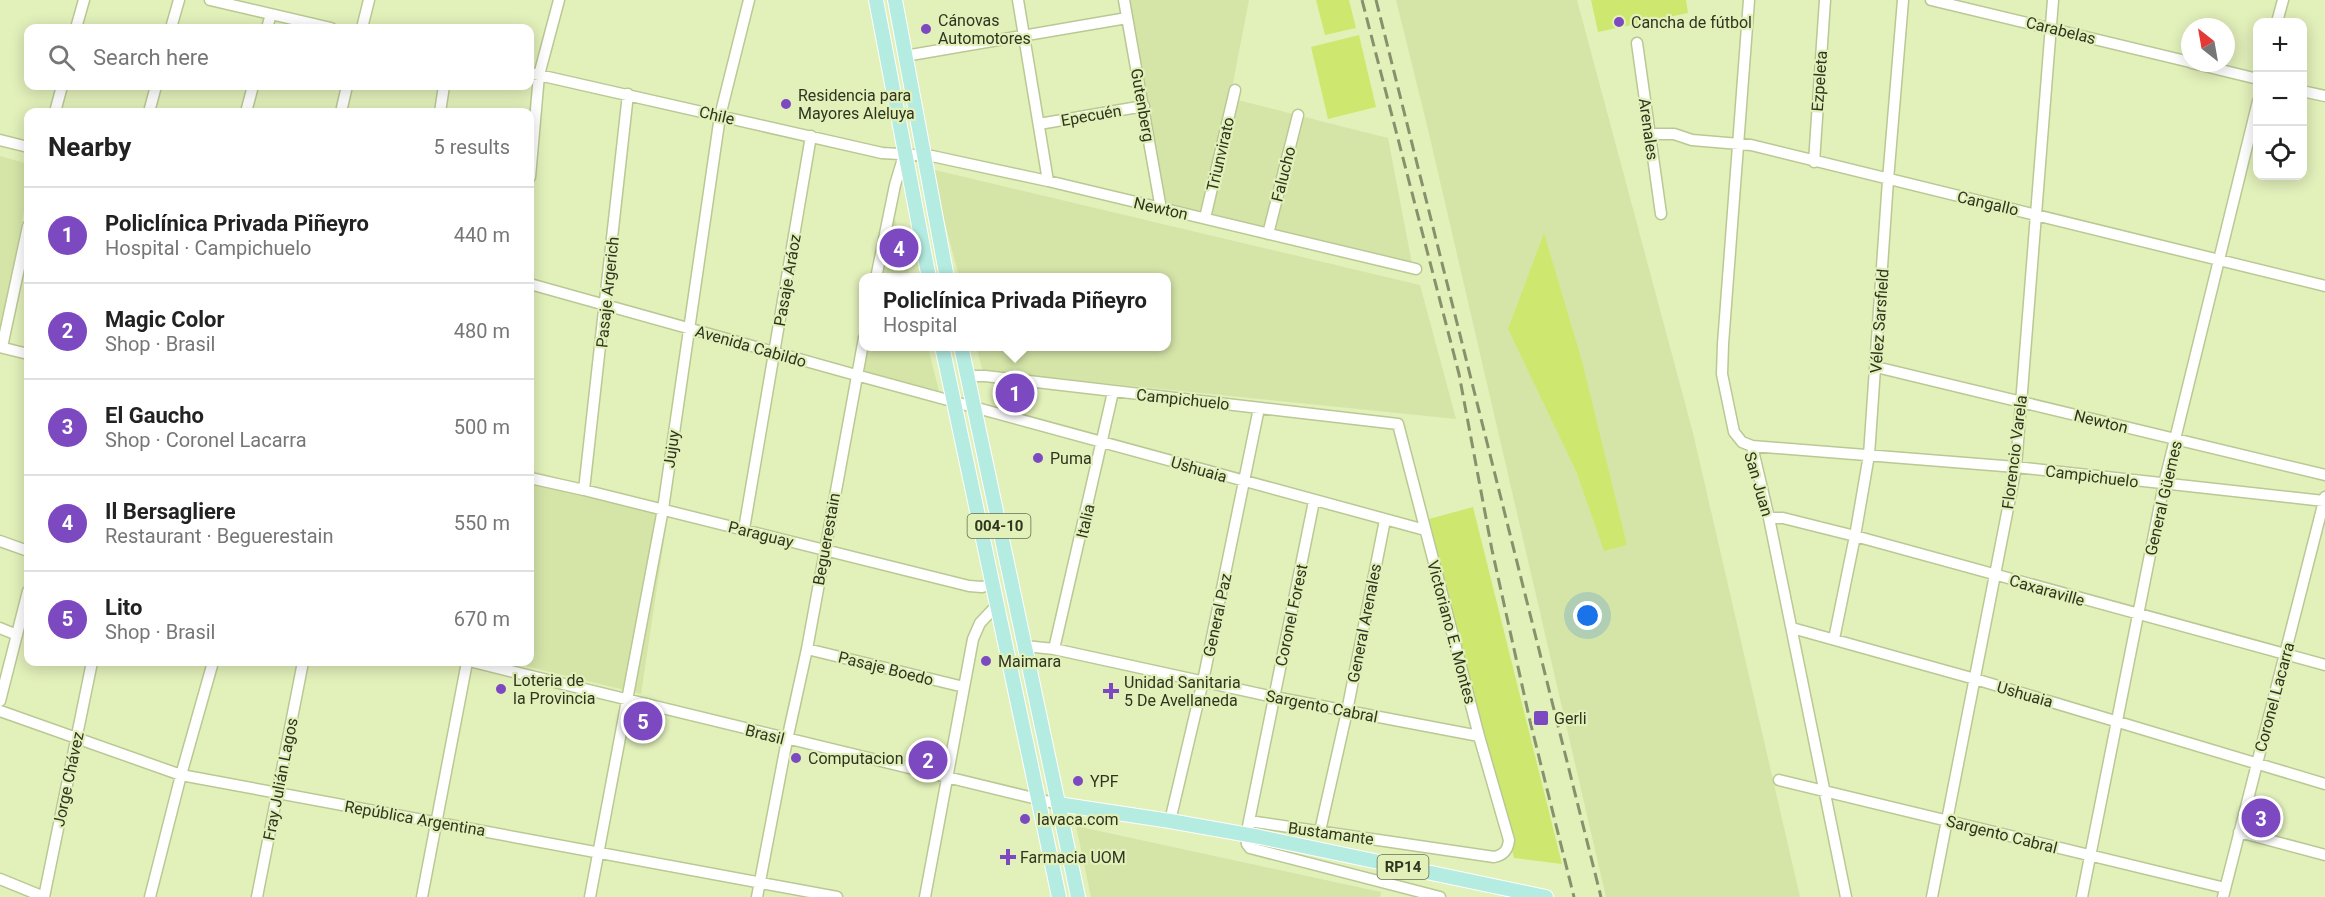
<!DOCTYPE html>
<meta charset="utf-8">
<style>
:root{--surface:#fff;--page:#f2f2f2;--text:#222;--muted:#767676;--line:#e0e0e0;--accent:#7c49c1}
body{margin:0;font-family:Roboto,sans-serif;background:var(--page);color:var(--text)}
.controls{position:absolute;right:18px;top:18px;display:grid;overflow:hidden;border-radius:12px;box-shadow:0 3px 15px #0003}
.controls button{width:54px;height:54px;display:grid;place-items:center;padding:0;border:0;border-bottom:2px solid var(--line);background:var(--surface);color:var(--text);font:30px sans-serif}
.compass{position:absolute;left:2181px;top:18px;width:54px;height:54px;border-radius:50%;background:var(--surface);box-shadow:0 3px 15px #0003;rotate:329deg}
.you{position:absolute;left:1588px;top:616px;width:21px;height:21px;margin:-15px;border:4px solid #fff;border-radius:50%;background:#1a73e8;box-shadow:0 0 0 9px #1a73e833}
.badge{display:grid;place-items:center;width:39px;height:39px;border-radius:50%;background:var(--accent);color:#fff;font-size:20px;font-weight:700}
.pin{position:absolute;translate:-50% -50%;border:3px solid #fff;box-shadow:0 2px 6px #0006}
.popup{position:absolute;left:859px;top:273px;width:312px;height:78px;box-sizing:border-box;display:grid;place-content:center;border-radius:12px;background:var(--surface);filter:drop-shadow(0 2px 4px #0005);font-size:20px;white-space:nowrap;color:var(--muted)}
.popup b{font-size:22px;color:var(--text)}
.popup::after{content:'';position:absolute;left:50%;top:100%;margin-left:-12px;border:12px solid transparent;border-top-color:var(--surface)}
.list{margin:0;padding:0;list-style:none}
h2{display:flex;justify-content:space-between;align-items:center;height:78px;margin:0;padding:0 24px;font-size:26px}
h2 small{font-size:20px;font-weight:400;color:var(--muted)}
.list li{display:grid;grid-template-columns:39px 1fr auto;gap:18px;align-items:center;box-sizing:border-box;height:96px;padding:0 24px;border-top:2px solid var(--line)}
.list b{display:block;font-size:22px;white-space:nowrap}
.list p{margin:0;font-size:20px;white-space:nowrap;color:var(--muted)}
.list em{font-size:20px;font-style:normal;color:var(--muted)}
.icon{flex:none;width:33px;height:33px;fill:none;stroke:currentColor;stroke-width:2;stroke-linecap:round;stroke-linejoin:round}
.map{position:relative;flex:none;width:2325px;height:897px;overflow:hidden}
.search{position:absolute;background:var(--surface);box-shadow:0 3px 15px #0003;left:24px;top:24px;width:510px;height:66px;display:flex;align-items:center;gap:15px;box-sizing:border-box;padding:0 21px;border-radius:12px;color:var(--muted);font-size:22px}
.panel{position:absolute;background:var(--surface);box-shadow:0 3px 15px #0003;left:24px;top:108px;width:510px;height:558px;border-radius:12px}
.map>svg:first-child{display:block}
</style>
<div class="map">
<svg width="2325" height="897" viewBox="0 0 2325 897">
<rect width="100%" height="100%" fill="#e2f0ba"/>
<path fill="#d5e5a8" d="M 1129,0 L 1249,0 L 1230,98 L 1388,138 L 1413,269 L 1166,203 Z
M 1396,0 L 1577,0 L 1693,433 L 1800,897 L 1606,897 L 1427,125 Z
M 0,156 L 28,164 L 28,191 L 0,335 Z
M 931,169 L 1420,285 L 1456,419 L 983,371 L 976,347 L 1166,346 L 1166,278 L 959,277 Z
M 893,211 L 910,277 L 879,277 Z
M 864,347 L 928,347 L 939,391 L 859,370 Z
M 530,470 L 669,507 L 641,694 L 509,662 L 530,662 Z
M 1076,826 L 1381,892 L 1380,897 L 1091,897 Z"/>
<path fill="#cee86f" d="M 1316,0 L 1349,0 L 1356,28 L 1325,35 Z
M 1591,0 L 1686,0 L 1688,13 L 1598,32 Z
M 1359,35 L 1376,107 L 1328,119 L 1311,47 Z
M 1544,233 L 1582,361 L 1627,545 L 1604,551 L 1576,471 L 1508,329 Z
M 1473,507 L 1562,864 L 1514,858 L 1429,519 Z"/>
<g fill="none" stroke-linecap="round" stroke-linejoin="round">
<g stroke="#bac894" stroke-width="13">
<path id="minor" d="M 210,0 L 331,28
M 1018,0 L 1048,181
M 1124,0 L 1161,209
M 1749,0 L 1723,344 L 1722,374 L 1734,432 L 1742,442 L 1752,446 L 1769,518 L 1846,897
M 1931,0 L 2190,62
M 2277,22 L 2283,0
M 76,28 L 84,0
M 171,28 L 179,0
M 267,28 L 271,14
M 362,28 L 369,0
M 1637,43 L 1661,214
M 905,56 L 1127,18
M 2192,63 L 2258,79
M 530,73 L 882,153 L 932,156 L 1048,181 L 1416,269
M 2302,91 L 2325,96
M 55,112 L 62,86
M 149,112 L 156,86
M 246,112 L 253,86
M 341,112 L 347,86
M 440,112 L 444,86
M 1039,124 L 1144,106
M 1650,134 L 1674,134 L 1692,140 L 1751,145 L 2325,286
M 0,140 L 28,147
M 1814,162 L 1825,0
M 530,177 L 539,75 L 559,0
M 1205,218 L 1235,90
M 1268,234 L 1298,115
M 876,278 L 895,185 L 904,155
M 530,284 L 856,375 L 1425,530
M 0,347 L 28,354
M 2,347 L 28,226
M 1876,367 L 2325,475
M 968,376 L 985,376 L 1398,424 L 1479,736 L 1509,840 C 1508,850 1504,855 1494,857 L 1249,821
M 1752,446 L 2016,467 L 2324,501
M 530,478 L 584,490 L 969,586 L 982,587 L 993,584
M 584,490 L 628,94
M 1314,501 L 1246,836 L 1247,844 L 1250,848 L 1440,897
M 1769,518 L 1783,518 L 1855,536 L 2325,665
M 744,529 L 811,136
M 0,541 L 28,551
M 0,628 L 17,635
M 1792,628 L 1975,679 L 2325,784
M 1834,639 L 1855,536 L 1869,455 L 1888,180 L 1903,0
M 1025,646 L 1054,649 L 1274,697 L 1479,736
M 807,649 L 964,687
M 1054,649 L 1113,392
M 473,662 L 1058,804
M 0,701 L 28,591
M 0,711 L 181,775 L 837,897
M 1779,780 L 2225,888
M 1170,821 L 1203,681 L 1259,408
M 1320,831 L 1347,711 L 1385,520
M 2239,832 L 2325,855
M 0,879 L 44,897
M 44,897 L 92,662
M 150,897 L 181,775 L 213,662
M 257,897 L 303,662
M 422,897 L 467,662
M 590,897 L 663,509 L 720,116 L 749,0
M 757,897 L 787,740 L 807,649 L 864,338
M 925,897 L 973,639 L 980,623 L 998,604
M 1932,897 L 2016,467 L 2053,0
M 2082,897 L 2164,484 L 2258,101
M 2223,897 L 2325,497"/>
</g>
<g stroke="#fff" stroke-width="16">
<path id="major" d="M 876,0 L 929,278
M 895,0 L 947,278
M 942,346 L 1059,897
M 961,346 L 1078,897
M 1058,804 L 1170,821 L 1260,837 L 1546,897"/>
</g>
<use href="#minor" stroke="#fff" stroke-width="10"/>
<use href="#major" stroke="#b5ece1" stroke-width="14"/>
<path stroke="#87916c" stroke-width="3" stroke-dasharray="12 6" stroke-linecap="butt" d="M 1362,0 L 1459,374 L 1492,550 L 1530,721 L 1574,897
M 1376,0 L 1601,897"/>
</g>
<g fill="#7c49c1" stroke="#e2f0ba" stroke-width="2">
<circle cx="1619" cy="22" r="6"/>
<circle cx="926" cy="29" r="6"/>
<circle cx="786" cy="104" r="6"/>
<circle cx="1038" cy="458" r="6"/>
<circle cx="986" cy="661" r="6"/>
<circle cx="501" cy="689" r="6"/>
<path d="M1108 682h6v6h6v6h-6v6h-6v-6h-6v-6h6z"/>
<rect x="1533" y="710" width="16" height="16" rx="3"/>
<circle cx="796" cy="758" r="6"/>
<circle cx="1078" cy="781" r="6"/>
<circle cx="1025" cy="819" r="6"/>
<path d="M1005 848h6v6h6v6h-6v6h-6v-6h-6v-6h6z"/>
</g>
<g text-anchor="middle" stroke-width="4.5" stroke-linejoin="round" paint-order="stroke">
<g fill="#e2f0ba" stroke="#656d4e" stroke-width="1.5">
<rect x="967.5" y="514" width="63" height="24" rx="4.5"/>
<rect x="1377.5" y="855" width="51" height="24" rx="4.5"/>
</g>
<g font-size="15" font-weight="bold" fill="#303520">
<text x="999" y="531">004-10</text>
<text x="1403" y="872">RP14</text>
</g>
<g font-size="16" fill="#303520" stroke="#e2f0ba" text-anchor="start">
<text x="938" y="26">Cánovas<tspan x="938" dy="18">Automotores</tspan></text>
<text x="1631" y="28">Cancha de fútbol</text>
<text x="798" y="101">Residencia para<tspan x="798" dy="18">Mayores Aleluya</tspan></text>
<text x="1050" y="464">Puma</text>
<text x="998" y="667">Maimara</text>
<text x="513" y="686">Loteria de<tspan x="513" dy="18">la Provincia</tspan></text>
<text x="1124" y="688">Unidad Sanitaria<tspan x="1124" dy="18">5 De Avellaneda</tspan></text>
<text x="1554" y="724">Gerli</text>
<text x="808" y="764">Computacion</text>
<text x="1090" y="787">YPF</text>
<text x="1037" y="825">lavaca.com</text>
<text x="1020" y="863">Farmacia UOM</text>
</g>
<g font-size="16" fill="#303520" stroke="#e2f0ba">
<text transform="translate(2061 30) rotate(14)" y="6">Carabelas</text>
<text transform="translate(1819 81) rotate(-86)" y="6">Ezpeleta</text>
<text transform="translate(1143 105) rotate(80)" y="6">Gutenberg</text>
<text transform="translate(717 115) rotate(13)" y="6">Chile</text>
<text transform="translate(1091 115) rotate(-10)" y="6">Epecuén</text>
<text transform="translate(1649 129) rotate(82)" y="6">Arenales</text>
<text transform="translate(1220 154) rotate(-77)" y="6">Triunvirato</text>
<text transform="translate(1283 174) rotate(-76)" y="6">Falucho</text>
<text transform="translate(1988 203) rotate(13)" y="6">Cangallo</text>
<text transform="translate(1161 208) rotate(13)" y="6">Newton</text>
<text transform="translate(787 280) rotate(-80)" y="6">Pasaje Aráoz</text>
<text transform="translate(607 292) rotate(-84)" y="6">Pasaje Argerich</text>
<text transform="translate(1879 321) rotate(-86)" y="6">Vélez Sarsfield</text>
<text transform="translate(751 346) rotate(16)" y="6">Avenida Cabildo</text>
<text transform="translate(1183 399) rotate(6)" y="6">Campichuelo</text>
<text transform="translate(2101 421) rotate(14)" y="6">Newton</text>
<text transform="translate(671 449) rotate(-82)" y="6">Jujuy</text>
<text transform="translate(2014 452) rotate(-83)" y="6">Florencio Varela</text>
<text transform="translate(1199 469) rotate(16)" y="6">Ushuaia</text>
<text transform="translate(2092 476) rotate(7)" y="6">Campichuelo</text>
<text transform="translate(1759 484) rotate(74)" y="6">San Juan</text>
<text transform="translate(2163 498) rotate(-77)" y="6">General Güemes</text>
<text transform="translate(1085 521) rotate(-77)" y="6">Italia</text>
<text transform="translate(761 534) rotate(14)" y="6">Paraguay</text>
<text transform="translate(826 539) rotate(-80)" y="6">Beguerestain</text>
<text transform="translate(2047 590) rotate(16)" y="6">Caxaraville</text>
<text transform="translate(1217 615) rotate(-78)" y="6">General Paz</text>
<text transform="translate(1291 615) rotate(-78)" y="6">Coronel Forest</text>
<text transform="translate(1364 623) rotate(-79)" y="6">General Arenales</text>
<text transform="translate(1452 632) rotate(75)" y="6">Victoriano E. Montes</text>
<text transform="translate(886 668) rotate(14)" y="6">Pasaje Boedo</text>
<text transform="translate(2025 694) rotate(16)" y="6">Ushuaia</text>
<text transform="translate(2274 697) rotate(-75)" y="6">Coronel Lacarra</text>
<text transform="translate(1322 706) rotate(11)" y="6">Sargento Cabral</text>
<text transform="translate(765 734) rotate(14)" y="6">Brasil</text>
<text transform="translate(68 779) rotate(-78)" y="6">Jorge Chávez</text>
<text transform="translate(280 779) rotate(-79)" y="6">Fray Julián Lagos</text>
<text transform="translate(415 818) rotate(10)" y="6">República Argentina</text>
<text transform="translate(1331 833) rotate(8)" y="6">Bustamante</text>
<text transform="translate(2002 834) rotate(14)" y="6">Sargento Cabral</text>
</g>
</g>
</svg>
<div class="controls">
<button>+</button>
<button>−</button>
<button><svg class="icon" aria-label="locate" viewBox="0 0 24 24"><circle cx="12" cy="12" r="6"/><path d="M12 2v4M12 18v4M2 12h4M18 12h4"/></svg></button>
</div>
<svg class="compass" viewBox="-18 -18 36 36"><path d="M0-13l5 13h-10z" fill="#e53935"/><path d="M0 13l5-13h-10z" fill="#767676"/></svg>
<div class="you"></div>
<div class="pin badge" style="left:1015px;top:393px">1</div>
<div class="popup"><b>Policlínica Privada Piñeyro</b>Hospital</div>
<div class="pin badge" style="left:928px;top:760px">2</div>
<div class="pin badge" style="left:2261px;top:818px">3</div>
<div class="pin badge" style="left:899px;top:248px">4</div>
<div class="pin badge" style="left:643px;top:721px">5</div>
<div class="search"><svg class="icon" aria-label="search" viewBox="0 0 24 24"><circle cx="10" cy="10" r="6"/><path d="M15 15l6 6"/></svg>Search here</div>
<section class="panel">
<h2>Nearby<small>5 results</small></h2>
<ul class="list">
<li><span class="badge">1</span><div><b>Policlínica Privada Piñeyro</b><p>Hospital · Campichuelo</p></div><em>440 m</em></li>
<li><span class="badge">2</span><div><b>Magic Color</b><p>Shop · Brasil</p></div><em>480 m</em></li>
<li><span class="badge">3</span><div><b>El Gaucho</b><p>Shop · Coronel Lacarra</p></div><em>500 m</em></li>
<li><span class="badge">4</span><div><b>Il Bersagliere</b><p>Restaurant · Beguerestain</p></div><em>550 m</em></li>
<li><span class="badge">5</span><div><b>Lito</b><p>Shop · Brasil</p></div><em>670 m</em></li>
</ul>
</section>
</div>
